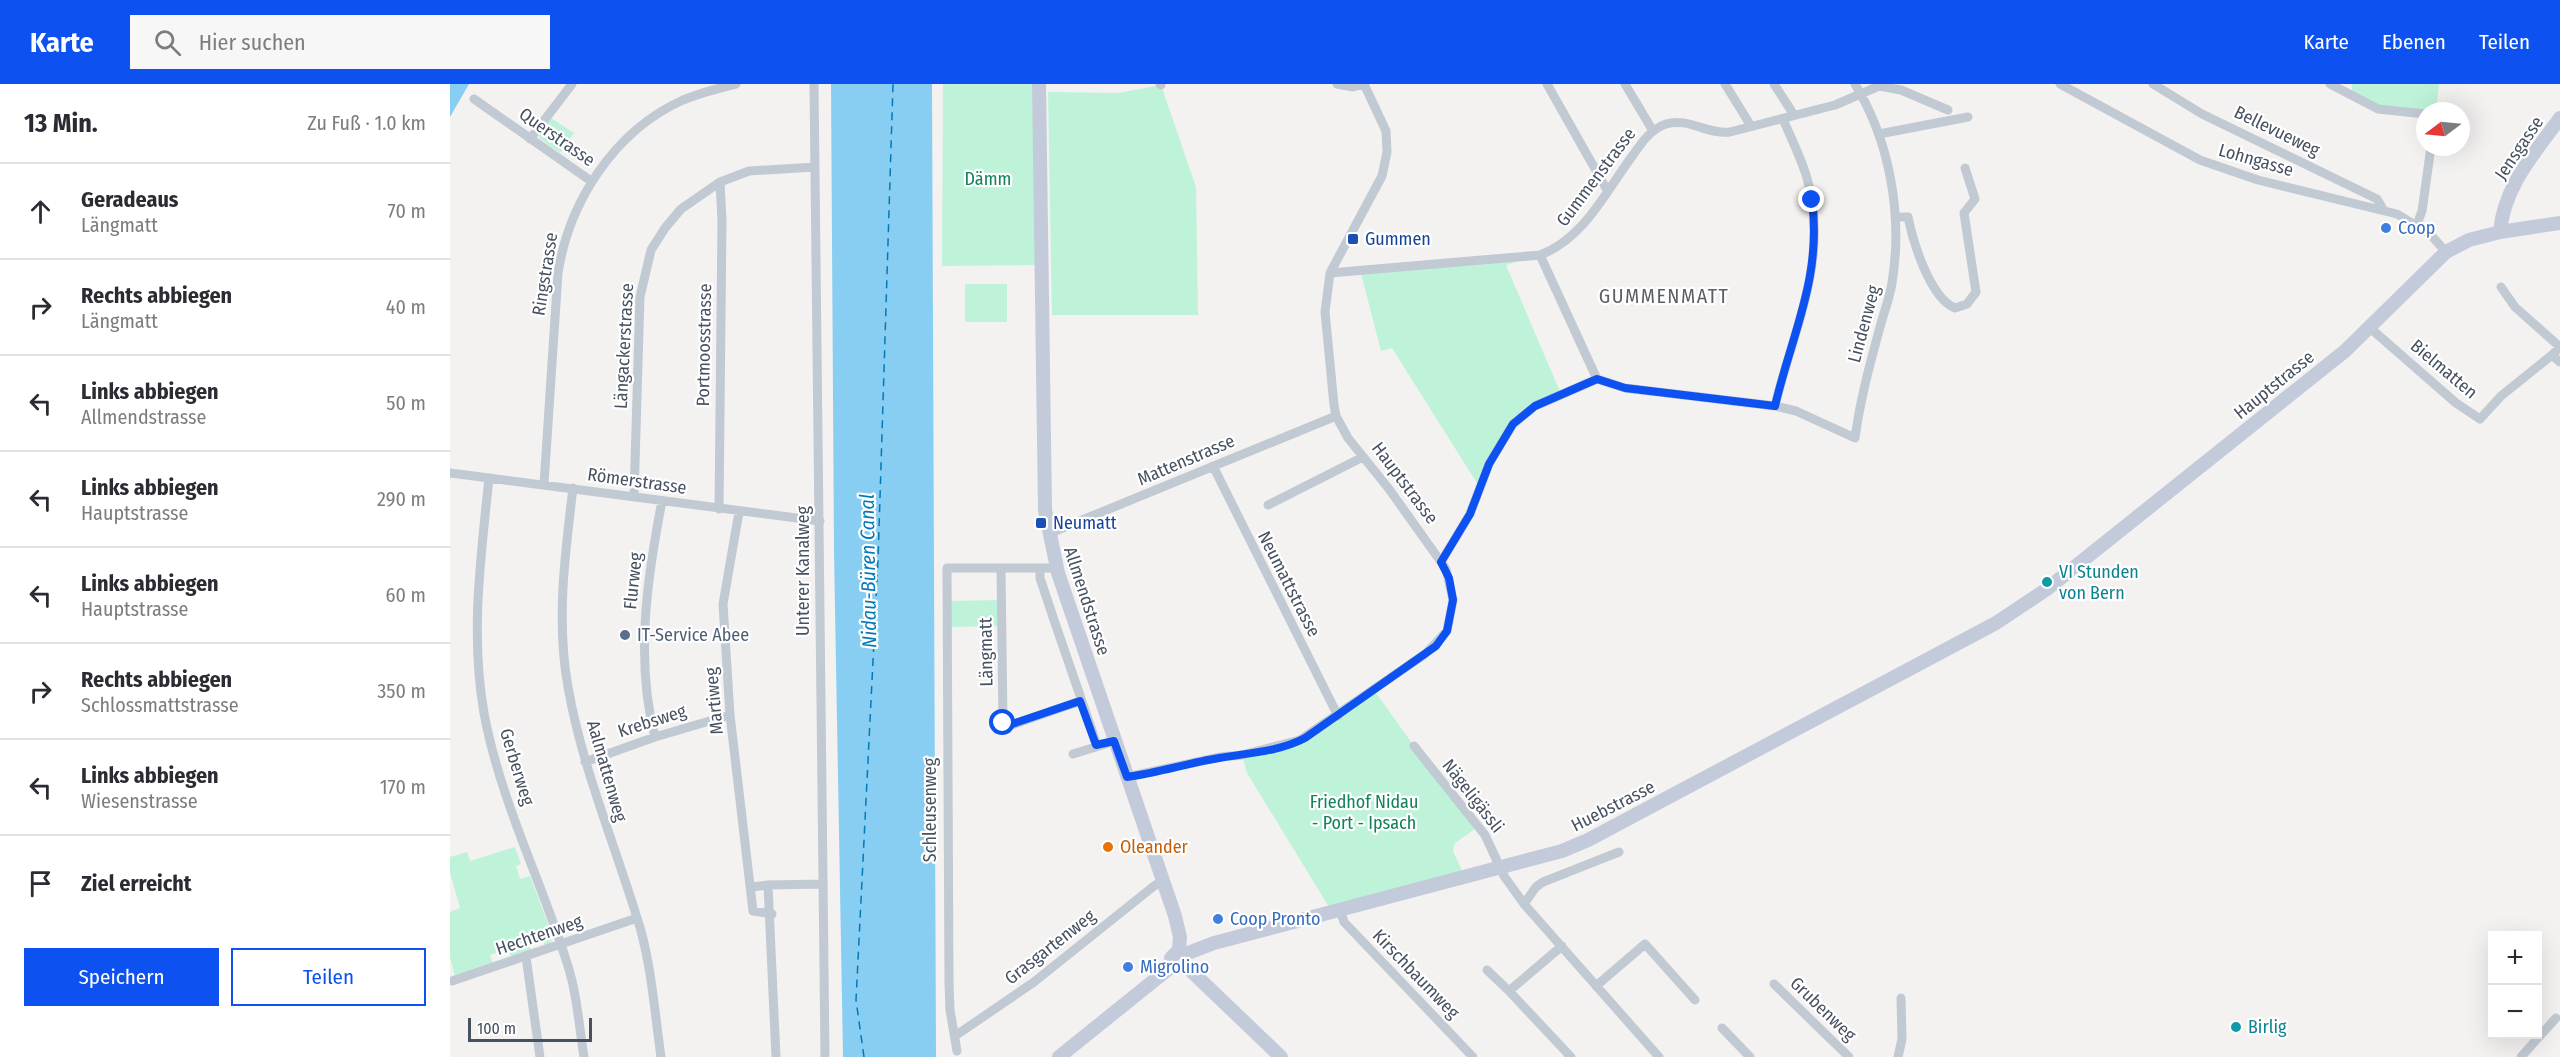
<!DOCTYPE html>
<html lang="de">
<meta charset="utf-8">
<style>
:root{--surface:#fff;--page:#f7f7f7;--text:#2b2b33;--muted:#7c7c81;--line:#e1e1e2;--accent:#0d52f1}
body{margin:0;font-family:"Fira Sans Condensed",sans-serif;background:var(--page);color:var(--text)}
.controls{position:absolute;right:18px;bottom:18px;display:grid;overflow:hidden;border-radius:0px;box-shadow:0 6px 24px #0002}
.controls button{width:54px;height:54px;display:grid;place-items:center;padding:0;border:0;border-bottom:2px solid var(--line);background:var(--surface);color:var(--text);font:30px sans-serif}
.compass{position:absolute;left:1966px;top:18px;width:54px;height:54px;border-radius:50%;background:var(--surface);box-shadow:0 6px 24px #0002;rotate:254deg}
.scale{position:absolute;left:18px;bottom:15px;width:124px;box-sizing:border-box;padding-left:6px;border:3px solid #475160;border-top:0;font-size:16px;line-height:21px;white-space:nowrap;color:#475160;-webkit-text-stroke:4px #fff;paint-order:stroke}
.stop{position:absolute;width:18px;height:18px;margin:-14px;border:4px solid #0d52f1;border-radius:50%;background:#fff}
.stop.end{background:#0d52f1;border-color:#fff;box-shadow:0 2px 6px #0008}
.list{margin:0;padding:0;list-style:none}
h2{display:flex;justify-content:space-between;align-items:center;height:78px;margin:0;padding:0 24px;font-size:26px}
h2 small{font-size:20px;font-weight:400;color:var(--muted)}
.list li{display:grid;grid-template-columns:39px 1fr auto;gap:18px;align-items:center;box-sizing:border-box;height:96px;padding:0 24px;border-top:2px solid var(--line)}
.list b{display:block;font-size:22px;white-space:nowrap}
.list p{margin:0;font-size:20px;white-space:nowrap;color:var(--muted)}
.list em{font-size:20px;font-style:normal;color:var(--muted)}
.actions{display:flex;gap:12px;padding:18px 24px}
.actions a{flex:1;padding:14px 0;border:2px solid var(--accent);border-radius:0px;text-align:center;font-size:21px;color:var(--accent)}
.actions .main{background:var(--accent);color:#fff}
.icon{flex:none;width:33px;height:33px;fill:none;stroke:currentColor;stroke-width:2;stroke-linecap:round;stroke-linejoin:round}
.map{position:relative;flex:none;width:2110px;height:973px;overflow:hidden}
header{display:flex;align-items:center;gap:36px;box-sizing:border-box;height:84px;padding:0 30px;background:var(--accent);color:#fff}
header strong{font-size:28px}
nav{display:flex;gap:33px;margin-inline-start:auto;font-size:21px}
.search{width:420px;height:54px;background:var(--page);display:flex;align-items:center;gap:15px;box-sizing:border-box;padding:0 21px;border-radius:0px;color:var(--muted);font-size:22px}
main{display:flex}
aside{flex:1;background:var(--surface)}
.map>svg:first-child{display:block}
</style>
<header>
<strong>Karte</strong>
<div class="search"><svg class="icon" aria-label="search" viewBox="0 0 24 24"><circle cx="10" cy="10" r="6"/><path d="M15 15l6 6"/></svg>Hier suchen</div>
<nav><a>Karte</a><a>Ebenen</a><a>Teilen</a></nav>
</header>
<main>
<aside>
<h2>13 Min.<small>Zu Fuß · 1.0 km</small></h2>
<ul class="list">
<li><svg class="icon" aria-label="ahead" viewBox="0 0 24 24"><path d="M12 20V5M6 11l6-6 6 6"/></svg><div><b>Geradeaus</b><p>Längmatt</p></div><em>70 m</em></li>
<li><svg class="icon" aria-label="right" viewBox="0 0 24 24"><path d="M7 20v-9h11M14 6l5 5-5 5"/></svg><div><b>Rechts abbiegen</b><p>Längmatt</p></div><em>40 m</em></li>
<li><svg class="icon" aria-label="left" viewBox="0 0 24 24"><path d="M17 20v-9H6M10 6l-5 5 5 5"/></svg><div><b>Links abbiegen</b><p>Allmendstrasse</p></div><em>50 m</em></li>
<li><svg class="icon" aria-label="left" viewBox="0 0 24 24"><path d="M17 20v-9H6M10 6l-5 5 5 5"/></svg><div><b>Links abbiegen</b><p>Hauptstrasse</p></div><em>290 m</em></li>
<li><svg class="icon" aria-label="left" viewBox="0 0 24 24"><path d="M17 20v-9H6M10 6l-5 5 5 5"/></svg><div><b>Links abbiegen</b><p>Hauptstrasse</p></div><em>60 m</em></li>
<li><svg class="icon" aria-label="right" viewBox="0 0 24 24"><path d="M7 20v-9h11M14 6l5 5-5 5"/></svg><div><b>Rechts abbiegen</b><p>Schlossmattstrasse</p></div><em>350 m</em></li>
<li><svg class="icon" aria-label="left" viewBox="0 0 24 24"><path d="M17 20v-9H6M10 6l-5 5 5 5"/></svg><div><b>Links abbiegen</b><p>Wiesenstrasse</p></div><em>170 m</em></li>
<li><svg class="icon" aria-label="arrive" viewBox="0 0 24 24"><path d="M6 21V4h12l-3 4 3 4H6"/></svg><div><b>Ziel erreicht</b></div></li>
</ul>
<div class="actions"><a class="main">Speichern</a><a>Teilen</a></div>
</aside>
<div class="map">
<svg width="2110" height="973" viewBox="0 0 2110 973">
<rect width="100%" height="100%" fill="#f4f1f1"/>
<path fill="#bef3d9" d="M 493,0 L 584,0 L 586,181 L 492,182 Z
M 1902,0 L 1989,0 L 1986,27 L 1921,20 L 1902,11 Z
M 711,1 L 746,103 L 748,231 L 602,231 L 598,8 L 668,9 Z
M 101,34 L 124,49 L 110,69 L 89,54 L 89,50 Z
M 1090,171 L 1056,181 L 1111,310 L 1063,340 L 1030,404 L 942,264 L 931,267 L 910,186 Z
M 515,200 L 557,200 L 557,238 L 515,238 Z
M 550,516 L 549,542 L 499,543 L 499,517 Z
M 924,606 L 964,662 L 1028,743 L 1005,759 L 1003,767 L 1013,789 L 882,828 L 797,689 L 792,671 L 834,662 Z
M 65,763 L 71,780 L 66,782 L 70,795 L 80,792 L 103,853 L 100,859 L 95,862 L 91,853 L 78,857 L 81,866 L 61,873 L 58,865 L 40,871 L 43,880 L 5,892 L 0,873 L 0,828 L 10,824 L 0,789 L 0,773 L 17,768 L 20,777 Z"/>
<path fill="#88cef2" d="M 0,0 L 19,0 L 0,33 Z
M 381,0 L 482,0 L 486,973 L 393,973 L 384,468 Z"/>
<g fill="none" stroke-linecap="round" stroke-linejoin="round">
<path stroke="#0379b8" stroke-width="1.5" stroke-dasharray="8 6" stroke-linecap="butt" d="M 414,973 L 406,916 L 428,477 L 443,0"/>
<path stroke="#c1c9d3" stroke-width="9" d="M 364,0 L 375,973
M 710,0 L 711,1
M 887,0 L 903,3 L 914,0
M 1097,0 L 1157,106
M 1175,0 L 1203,47
M 1275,0 L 1301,42
M 1324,0 L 1344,31
M 1610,0 L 1750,76 L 1808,96 L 1947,130 L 1980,150 L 1996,168
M 1703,0 L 1752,30 L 1927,115 L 1933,125
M 1880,0 L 1928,25 L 1975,30
M 24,15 L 141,97
M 1429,50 L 1518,33
M 80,55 L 122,0
M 1445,133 L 1458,133 C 1463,158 1480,214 1505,224 L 1517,220 L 1526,208 L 1514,129 L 1525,115 L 1515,84
M 1967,140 L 1972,127 L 1981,63
M 1090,171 L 1147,295
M 880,189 L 1090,171 C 1134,155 1156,107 1183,71 C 1192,58 1201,45 1216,40 C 1238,33 1258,51 1280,48 L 1385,21 L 1429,2 L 1451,6 L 1498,26
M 2051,203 L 2065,223 L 2110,263 L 2102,271 L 2110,278
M 1919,243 L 2006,319 L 2030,335 L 2051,312 L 2102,271
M 1147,295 L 1175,304 L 1325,322 L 1346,327 L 1405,354 C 1410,316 1420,280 1430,243 C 1434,228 1440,213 1442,199 C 1453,131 1440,58 1405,0
M 1325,322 C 1343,246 1380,175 1357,94 C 1351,74 1341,54 1333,35
M 763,382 L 888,632
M 0,389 L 370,437
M 39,394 C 31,472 20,550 34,629 C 50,716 91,796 117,879 C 127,909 129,942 134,973
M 94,400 L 108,189 C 119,118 164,47 233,16 C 250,9 269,4 286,0
M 123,404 C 115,470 106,537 118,603 C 133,688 167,765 191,847 C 202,888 205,931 211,973
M 184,412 L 190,213 L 201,166 L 215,144 L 231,125 L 270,98 L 299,87 L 365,83
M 818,421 L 913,373
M 269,425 L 272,137 L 270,98
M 289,428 L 273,520 L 280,631 L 303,827 L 322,830
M 598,450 L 886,332
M 991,478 L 1020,430 L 1039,380 L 1063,340 L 1085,322 L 1147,295
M 551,485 L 553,639 L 556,643 L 630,617
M 590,485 L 590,494 L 604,536 L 647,661
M 205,653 C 185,576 197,494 212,417
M 964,662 L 1035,751 L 1054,792 L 1074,820 L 1209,973
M 623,670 L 665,657
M 135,678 L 205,653 L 280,631
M 677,693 L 770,673 L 792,671 L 850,656 L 975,570 L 997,547 L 1003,516 L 996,485 L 939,405 L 898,354 L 886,332 L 884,321 L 875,228 L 880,189 L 932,92 L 937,68 L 936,47 L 914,0
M 318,801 L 372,800
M 302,803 L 318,801 L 326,973
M 1074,820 L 1086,803 L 1093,798 L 1169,768
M 890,826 L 894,838 L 1023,973
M 1112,862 L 1059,907 L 1121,973
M 76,873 L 90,973
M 1037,886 L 1059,907
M 2,897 L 187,834
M 1324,900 L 1399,973
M 1146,902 L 1195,860 L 1245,916
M 1272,944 L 1300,973
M 505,952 L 584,898 L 704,802 L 713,797
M 507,967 L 500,926 L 499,898 L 497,484 L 606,484
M 1448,973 L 1452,955 L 1451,914
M 2071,973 L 2106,934"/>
<path stroke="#c3cbdb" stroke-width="14" d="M 589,0 L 595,426 L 608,489 L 725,832 L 730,853 L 729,866 L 721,874 L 722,882
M 2050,148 C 2054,102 2084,70 2110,34
M 738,869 L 764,859 L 1112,767 L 1138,756 L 1546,539 L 1597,505 L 1895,267 L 1996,168 L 2019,156 L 2050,148 L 2110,139
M 738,884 L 831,973
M 609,973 L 722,882"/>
</g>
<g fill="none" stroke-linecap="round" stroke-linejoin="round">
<path stroke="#0d52f1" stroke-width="8" d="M 553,639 L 556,642 L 630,617 L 646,661 L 664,657 L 677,693 C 708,689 738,679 769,674 C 798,669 828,668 855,654 L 986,562 L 997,547 L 1003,516 L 999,494 L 991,478 L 1020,430 L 1039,380 L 1063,340 L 1085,322 L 1147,295 L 1175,304 L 1325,322 C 1342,249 1372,194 1362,116"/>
</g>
<g fill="#3f7fe0" stroke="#fff" stroke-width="2">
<circle cx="1936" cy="144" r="6"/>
<circle cx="768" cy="835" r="6"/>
<circle cx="678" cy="883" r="6"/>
</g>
<g fill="#1a4fb4" stroke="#fff" stroke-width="2">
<rect x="897" y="149" width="12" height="12" rx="3"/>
<rect x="585" y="433" width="12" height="12" rx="3"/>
</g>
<g fill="#0f9aa8" stroke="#fff" stroke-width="2">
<circle cx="1597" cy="498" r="6"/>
<circle cx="1786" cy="943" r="6"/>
</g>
<circle fill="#5c6f8a" stroke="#fff" stroke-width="2" cx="175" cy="551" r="6"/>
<circle fill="#e8710a" stroke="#fff" stroke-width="2" cx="658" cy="763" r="6"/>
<g text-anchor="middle" stroke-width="4.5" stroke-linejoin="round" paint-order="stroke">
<g font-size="18" fill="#475160" stroke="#fff">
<text transform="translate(1827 47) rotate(26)" y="6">Bellevueweg</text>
<text transform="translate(107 53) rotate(35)" y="6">Querstrasse</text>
<text transform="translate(2069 64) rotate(-56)" y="6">Jensgasse</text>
<text transform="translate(1806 76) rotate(16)" y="6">Lohngasse</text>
<text transform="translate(1146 93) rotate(-53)" y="6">Gummenstrasse</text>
<text transform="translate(95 190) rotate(-81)" y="6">Ringstrasse</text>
<text transform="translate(1414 240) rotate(-75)" y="6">Lindenweg</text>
<text transform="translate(254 261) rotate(-89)" y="6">Portmoosstrasse</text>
<text transform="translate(174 262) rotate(-87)" y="6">Längackerstrasse</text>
<text transform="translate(1994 285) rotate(40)" y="6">Bielmatten</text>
<text transform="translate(1824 301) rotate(-39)" y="6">Hauptstrasse</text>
<text transform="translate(736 376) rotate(-23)" y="6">Mattenstrasse</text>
<text transform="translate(187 397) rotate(8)" y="6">Römerstrasse</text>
<text transform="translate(955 399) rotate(53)" y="6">Hauptstrasse</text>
<text transform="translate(353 487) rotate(-90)" y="6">Unterer Kanalweg</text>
<text transform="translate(183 497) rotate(-84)" y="6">Flurweg</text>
<text transform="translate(839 500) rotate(63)" y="6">Neumattstrasse</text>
<text transform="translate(637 517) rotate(72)" y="6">Allmendstrasse</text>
<text transform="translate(536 568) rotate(-91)" y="6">Längmatt</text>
<text transform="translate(264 617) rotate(-95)" y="6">Martiweg</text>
<text transform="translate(202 637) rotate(-18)" y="6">Krebsweg</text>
<text transform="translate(67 683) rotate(73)" y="6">Gerberweg</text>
<text transform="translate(157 687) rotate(74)" y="6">Aalmattenweg</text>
<text transform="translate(1023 712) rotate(52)" y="6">Nägeligässli</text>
<text transform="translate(1163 722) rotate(-27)" y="6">Huebstrasse</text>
<text transform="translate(480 726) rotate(-90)" y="6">Schleusenweg</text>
<text transform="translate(89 851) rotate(-19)" y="6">Hechtenweg</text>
<text transform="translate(600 863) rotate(-38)" y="6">Grasgartenweg</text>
<text transform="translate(966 890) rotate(46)" y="6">Kirschbaumweg</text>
<text transform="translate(1373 925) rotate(44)" y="6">Grubenweg</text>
</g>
<g font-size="18" fill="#118259" stroke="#fff">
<text x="538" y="101">Dämm</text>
<text x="914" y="724">Friedhof Nidau<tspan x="914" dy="21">- Port - Ipsach</tspan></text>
</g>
<g font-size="18" fill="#366cbe" stroke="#fff" text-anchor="start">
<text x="1948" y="150">Coop</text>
<text x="780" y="841">Coop Pronto</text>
<text x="690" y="889">Migrolino</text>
</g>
<g font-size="18" fill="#164399" stroke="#fff" text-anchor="start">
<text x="915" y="161">Gummen</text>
<text x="603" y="445">Neumatt</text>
</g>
<g font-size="18" fill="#0d838f" stroke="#fff" text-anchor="start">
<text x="1609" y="494">VI Stunden<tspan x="1609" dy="21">von Bern</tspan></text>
<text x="1798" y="949">Birlig</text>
</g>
<g font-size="18" fill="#4e5e75" stroke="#fff" text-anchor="start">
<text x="187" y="557">IT-Service Abee</text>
</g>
<g font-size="18" fill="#c56008" stroke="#fff" text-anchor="start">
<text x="670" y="769">Oleander</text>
</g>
<g font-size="20" letter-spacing="1.5" fill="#5d6067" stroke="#fff">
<text x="1214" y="219">GUMMENMATT</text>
</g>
<g font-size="20" font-style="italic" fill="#0379b8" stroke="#fff">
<text transform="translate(418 487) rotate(-91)" y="7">Nidau-Büren Canal</text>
</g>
</g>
</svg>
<div class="controls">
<button>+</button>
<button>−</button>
</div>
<svg class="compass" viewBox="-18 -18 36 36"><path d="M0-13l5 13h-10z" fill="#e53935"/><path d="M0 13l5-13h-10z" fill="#7c7c81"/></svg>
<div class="scale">100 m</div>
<div class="stop" style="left:553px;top:639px"></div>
<div class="stop end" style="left:1362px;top:116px"></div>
</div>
</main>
